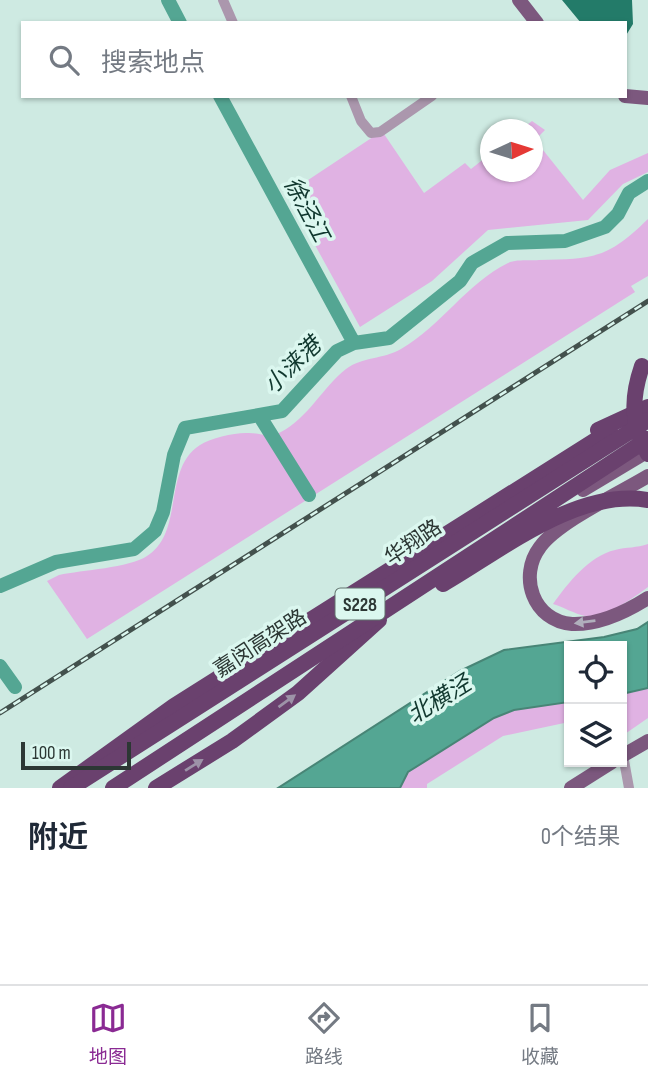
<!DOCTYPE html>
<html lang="zh">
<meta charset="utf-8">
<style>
:root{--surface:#fff;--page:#f2f2f3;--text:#1f2937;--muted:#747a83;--line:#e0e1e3;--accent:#8a2a93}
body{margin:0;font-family:"Sofia Sans Condensed","Noto Sans SC",sans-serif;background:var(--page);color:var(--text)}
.controls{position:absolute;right:21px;bottom:21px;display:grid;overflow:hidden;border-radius:0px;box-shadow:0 2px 5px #0004}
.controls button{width:63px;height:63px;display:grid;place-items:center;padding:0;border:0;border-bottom:2px solid var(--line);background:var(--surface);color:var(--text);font:35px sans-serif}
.compass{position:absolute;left:480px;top:119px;width:63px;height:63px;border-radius:50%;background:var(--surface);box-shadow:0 2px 5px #0004;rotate:86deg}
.scale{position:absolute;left:21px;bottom:18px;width:110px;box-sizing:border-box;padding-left:7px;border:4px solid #2c3734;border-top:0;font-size:19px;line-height:24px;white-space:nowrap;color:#2c3734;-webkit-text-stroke:5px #dbf7ef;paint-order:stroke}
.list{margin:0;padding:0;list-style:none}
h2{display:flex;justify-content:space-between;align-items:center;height:91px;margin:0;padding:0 28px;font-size:30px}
h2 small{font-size:23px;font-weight:400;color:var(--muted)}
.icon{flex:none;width:38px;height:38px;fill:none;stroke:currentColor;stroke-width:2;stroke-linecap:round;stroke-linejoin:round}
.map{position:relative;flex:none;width:648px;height:788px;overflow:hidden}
.search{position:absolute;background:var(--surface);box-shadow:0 2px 5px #0004;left:21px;right:21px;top:21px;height:77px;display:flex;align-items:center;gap:18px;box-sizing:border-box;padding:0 24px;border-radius:0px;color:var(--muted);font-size:26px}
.sheet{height:196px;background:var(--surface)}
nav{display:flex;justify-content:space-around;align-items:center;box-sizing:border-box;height:98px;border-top:2px solid var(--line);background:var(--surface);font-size:19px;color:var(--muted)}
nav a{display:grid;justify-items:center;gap:4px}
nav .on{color:var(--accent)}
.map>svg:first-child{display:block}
</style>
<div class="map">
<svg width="648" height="788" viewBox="0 0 648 788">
<rect width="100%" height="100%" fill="#ceeae2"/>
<path fill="#e0b2e3" d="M 532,121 L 545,130 L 535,140 L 583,200 L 610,170 L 648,153 L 648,172 L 623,184 L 588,220 L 488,230 L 432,281 L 360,327 L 287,194 L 382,131 L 424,193 L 465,163 L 471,169 L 490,154 L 490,172 L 532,172 L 532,130 L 522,129 Z
M 648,219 L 648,276 L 631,286 L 635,292 L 87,639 L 47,581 L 59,575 C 82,570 129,568 147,556 C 185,532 162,469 200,445 C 211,438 232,433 246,433 C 259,432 268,439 281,432 C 308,418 323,387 346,369 C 362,357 384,359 401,349 C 441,326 467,283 508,263 C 516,259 530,261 539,260 C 595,259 608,258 648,219 Z
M 648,544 L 648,587 C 632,599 606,618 585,616 C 575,614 563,607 553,604 C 568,583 589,556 615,550 C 626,547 637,548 648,544 Z
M 648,688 L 648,718 L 622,736 L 622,694 Z
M 569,702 L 569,722 L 503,736 L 427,784 L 427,788 L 400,788 L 408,772 L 494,718 L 514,710 Z"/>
<path fill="#54a693" stroke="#488576" stroke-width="2" d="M 648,622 L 648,688 L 622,694 L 622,646 L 569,646 L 569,702 L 514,710 L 494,718 L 408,772 L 400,788 L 278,788 L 460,671 L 504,650 L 604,637 L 637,629 Z"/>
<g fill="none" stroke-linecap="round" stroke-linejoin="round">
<path stroke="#54a693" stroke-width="14" d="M 168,0 L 180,23
M 220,96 L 354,343
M 259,415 L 309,495
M 0,586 L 56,562 L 134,549 L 155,531 L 163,512 L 174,455 L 185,428 L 282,411 L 337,351 L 354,343 L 389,338 L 460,281 L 472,263 L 507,243 L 565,241 L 605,227 L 618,214 L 629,193 L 648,181
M 0,666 L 15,687"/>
</g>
<path fill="#237b69" d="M 562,0 L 632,0 L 633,24 L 625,37 L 625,23 L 581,23 Z"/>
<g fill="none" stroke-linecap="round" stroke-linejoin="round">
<path stroke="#ab97ad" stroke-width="10" d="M 223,0 L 233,23
M 351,96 L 361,121 L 371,133 L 380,132 L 432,96
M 623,755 L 629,788"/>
<path stroke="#7c587e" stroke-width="14" d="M 519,0 L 537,23
M 625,96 L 648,98
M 648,476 C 620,493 558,522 540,547 C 518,576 533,621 572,624 C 599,625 626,612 648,598
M 583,490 L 648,451
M 622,756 L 648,741
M 571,788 L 612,762"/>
<path stroke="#6a416e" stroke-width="16" d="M 598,430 L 648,407
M 60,788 L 174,706 L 610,431
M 156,788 L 232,741 L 298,693 L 379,620"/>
<g stroke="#43514d" stroke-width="5">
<path id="rail" d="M 0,713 L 648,301"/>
</g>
<use href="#rail" stroke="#dbf7ef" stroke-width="2.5" stroke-dasharray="8" stroke-linecap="butt"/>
<path stroke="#6a416e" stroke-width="16" d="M 642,366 C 631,398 631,424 648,454
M 443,584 C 502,550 577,488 648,500
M 71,788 L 648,420
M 113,788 L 648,439"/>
</g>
<defs><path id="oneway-solid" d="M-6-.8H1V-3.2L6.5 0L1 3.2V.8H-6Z" transform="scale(1.75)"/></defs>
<use fill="#b0afbc" href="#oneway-solid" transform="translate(585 622) rotate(173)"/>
<g fill="#9d93a8">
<use href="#oneway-solid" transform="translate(287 701) rotate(-36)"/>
<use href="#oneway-solid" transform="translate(194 765) rotate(-32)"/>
</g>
<g text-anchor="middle" stroke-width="7" stroke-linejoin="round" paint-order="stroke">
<rect fill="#dbf7ef" stroke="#60716c" stroke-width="2" x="335.5" y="588.5" width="49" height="31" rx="5"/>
<g font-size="19" font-weight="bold" fill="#2c3734">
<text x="360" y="611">S228</text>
</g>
<g font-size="21" fill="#2c3734" stroke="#dbf7ef">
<text transform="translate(413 542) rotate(-34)" y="7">华翔路</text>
<text transform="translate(260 643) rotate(-33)" y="7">嘉闵高架路</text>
</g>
<g font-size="23" font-style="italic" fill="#10372e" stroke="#dbf7ef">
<text transform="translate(307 209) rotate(62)" y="8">徐泾江</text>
<text transform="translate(292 365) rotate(-44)" y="8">小涞港</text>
<text transform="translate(439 699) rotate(-32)" y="8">北横泾</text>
</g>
</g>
</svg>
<div class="controls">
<button><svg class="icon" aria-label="locate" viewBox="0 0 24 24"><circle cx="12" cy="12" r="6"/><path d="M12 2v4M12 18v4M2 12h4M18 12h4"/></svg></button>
<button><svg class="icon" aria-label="layers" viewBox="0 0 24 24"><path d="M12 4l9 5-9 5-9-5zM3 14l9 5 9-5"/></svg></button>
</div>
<svg class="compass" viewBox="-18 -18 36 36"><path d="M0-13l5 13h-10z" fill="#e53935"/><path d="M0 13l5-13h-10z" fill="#747a83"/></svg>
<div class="scale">100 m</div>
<div class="search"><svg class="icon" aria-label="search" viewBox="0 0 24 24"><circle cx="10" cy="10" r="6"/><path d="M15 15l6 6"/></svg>搜索地点</div>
</div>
<section class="sheet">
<h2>附近<small>0个结果</small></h2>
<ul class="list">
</ul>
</section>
<nav>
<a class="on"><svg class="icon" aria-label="map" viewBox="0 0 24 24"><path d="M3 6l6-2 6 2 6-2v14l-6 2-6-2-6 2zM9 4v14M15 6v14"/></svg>地图</a>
<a><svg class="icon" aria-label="directions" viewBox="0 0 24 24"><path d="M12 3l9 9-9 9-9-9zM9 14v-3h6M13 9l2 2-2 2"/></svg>路线</a>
<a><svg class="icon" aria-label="saved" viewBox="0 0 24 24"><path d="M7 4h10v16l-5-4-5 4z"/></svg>收藏</a>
</nav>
